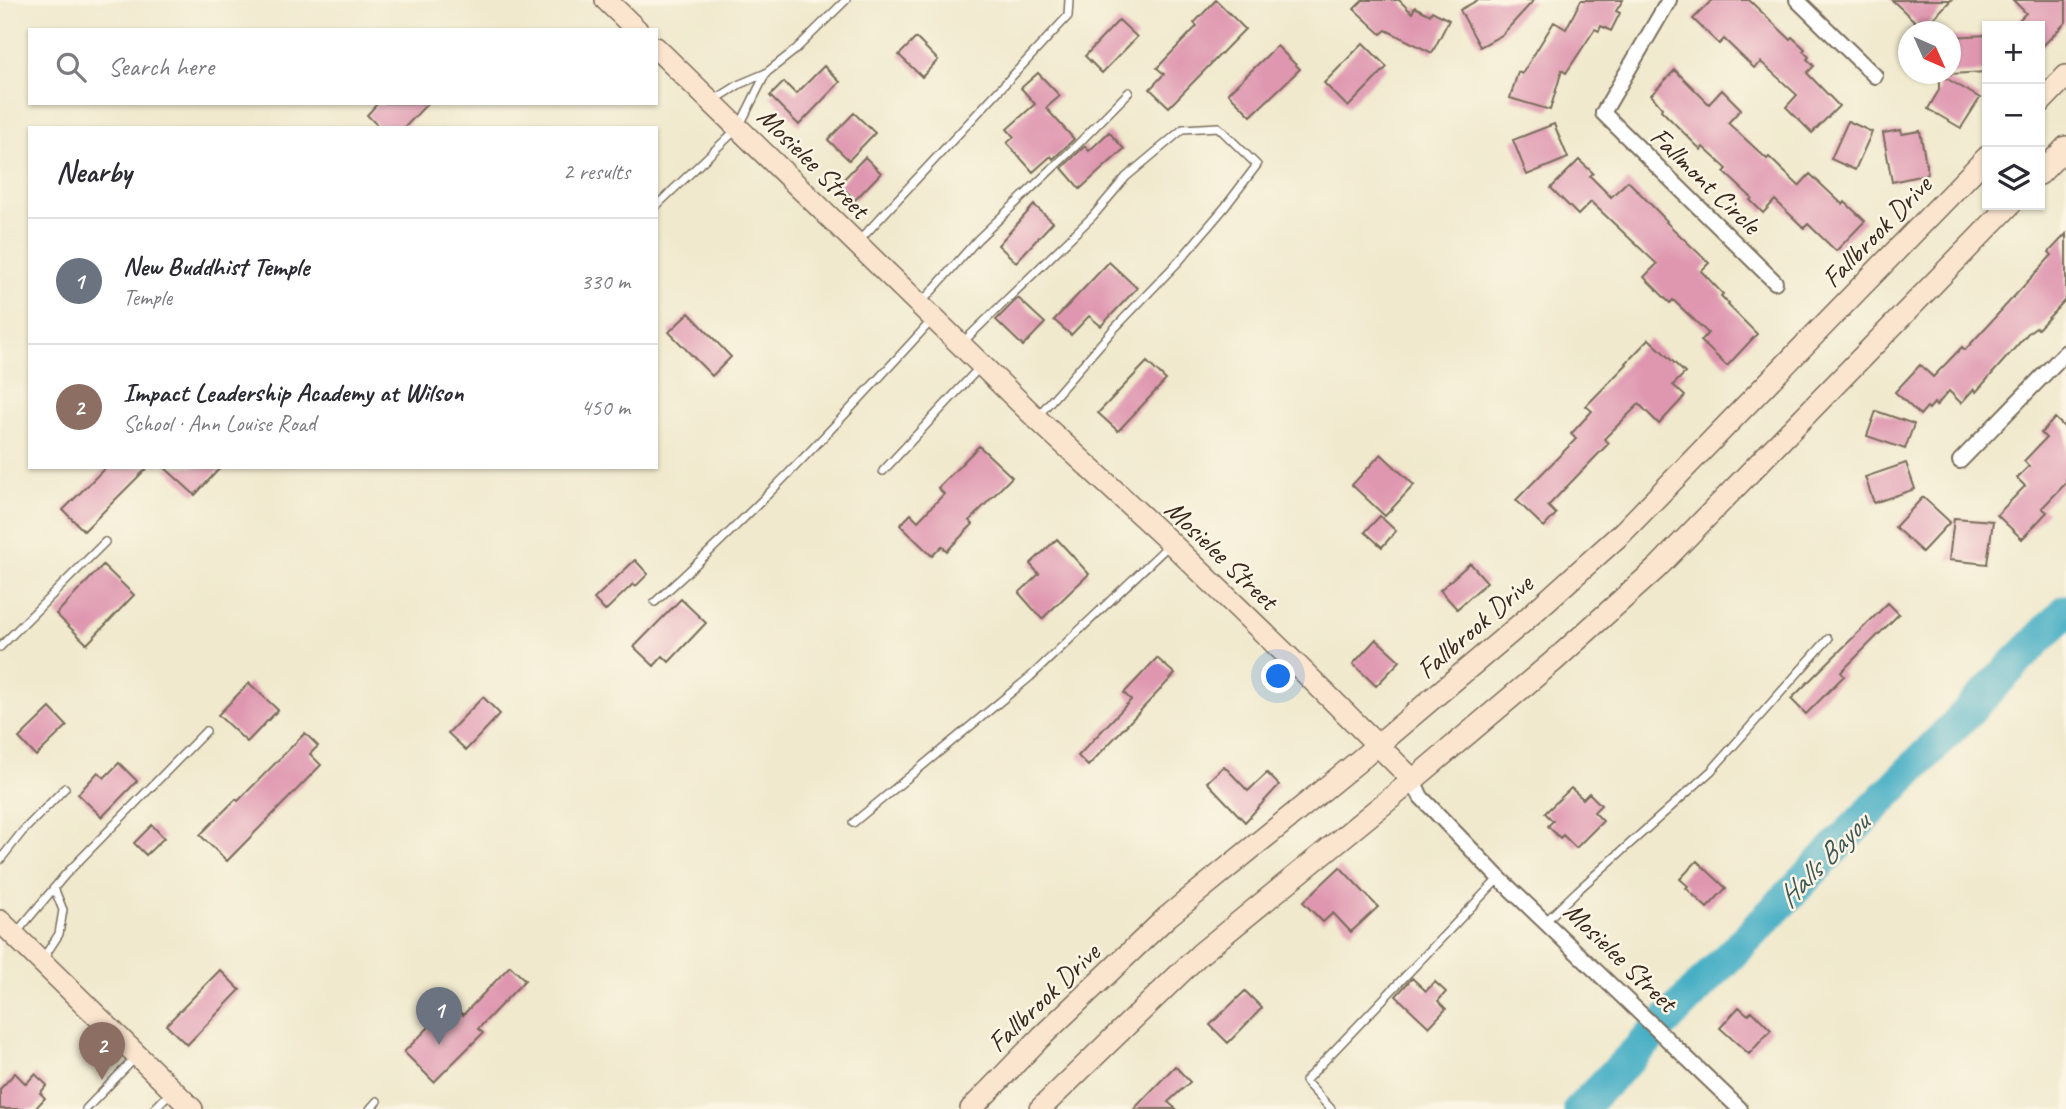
<!DOCTYPE html>
<meta charset="utf-8">
<style>
:root{--surface:#fff;--page:#f2f2f3;--text:#2b2b33;--muted:#7c7c81;--line:#e1e1e2;--accent:#ea580c}
body{margin:0;font-family:Caveat,sans-serif;background:var(--page);color:var(--text)}
.controls{position:absolute;right:21px;top:21px;display:grid;overflow:hidden;border-radius:0px;box-shadow:0 2px 5px #0004}
.controls button{width:63px;height:63px;display:grid;place-items:center;padding:0;border:0;border-bottom:2px solid var(--line);background:var(--surface);color:var(--text);font:35px sans-serif}
.compass{position:absolute;left:1898px;top:21px;width:63px;height:63px;border-radius:50%;background:var(--surface);box-shadow:0 2px 5px #0004;rotate:135deg}
.you{position:absolute;left:1279px;top:677px;width:24px;height:24px;margin:-18px;border:5px solid #fff;border-radius:50%;background:#1a73e8;box-shadow:0 0 0 10px #1a73e833}
.badge{display:grid;place-items:center;width:46px;height:46px;border-radius:50%;background:var(--accent);color:#fff;font-size:23px;font-weight:700}
.pin{position:absolute;translate:-50% -58px;filter:drop-shadow(0 2px 4px #0008)}
.pin::after{content:'';position:absolute;top:37px;width:24px;height:21px;background:inherit;clip-path:polygon(0 0,100% 0,50% 100%)}
.list{margin:0;padding:0;list-style:none}
h2{display:flex;justify-content:space-between;align-items:center;height:91px;margin:0;padding:0 28px;font-size:30px}
h2 small{font-size:23px;font-weight:400;color:var(--muted)}
.list li{display:grid;grid-template-columns:46px 1fr auto;gap:21px;align-items:center;box-sizing:border-box;height:126px;padding:0 28px;border-top:2px solid var(--line)}
.list b{display:block;font-size:26px;white-space:nowrap}
.list p{margin:0;font-size:23px;white-space:nowrap;color:var(--muted)}
.list em{font-size:23px;font-style:normal;color:var(--muted)}
.icon{flex:none;width:38px;height:38px;fill:none;stroke:currentColor;stroke-width:2;stroke-linecap:round;stroke-linejoin:round}
.map{position:relative;flex:none;width:2066px;height:1109px;overflow:hidden}
.search{position:absolute;background:var(--surface);box-shadow:0 2px 5px #0004;left:28px;top:28px;width:630px;height:77px;display:flex;align-items:center;gap:18px;box-sizing:border-box;padding:0 24px;border-radius:0px;color:var(--muted);font-size:26px}
.panel{position:absolute;background:var(--surface);box-shadow:0 2px 5px #0004;left:28px;top:126px;width:630px;height:343px;border-radius:0px}
.map>svg:first-child{display:block}
</style>
<div class="map">
<svg width="2066" height="1109" viewBox="0 0 2066 1109">
<rect width="100%" height="100%" fill="#fcf5e5"/>
<filter id="ink" filterUnits="userSpaceOnUse"><feTurbulence type="fractalNoise" baseFrequency=".0143" numOctaves="2"/><feDisplacementMap in="SourceGraphic" scale="14" xChannelSelector="R" yChannelSelector="G"/><feConvolveMatrix kernelMatrix="1 2 1 2 8 2 1 2 1" color-interpolation-filters="sRGB"/></filter>
<filter id="wash" filterUnits="userSpaceOnUse"><feTurbulence type="fractalNoise" baseFrequency=".00686" numOctaves="4" result="noise"/><feDisplacementMap in="SourceGraphic" scale="28" xChannelSelector="R" yChannelSelector="G"/><feGaussianBlur stdDeviation="1.57" result="paint"/><feColorMatrix in="noise" values="0 0 0 0 0 0 0 0 0 0 0 0 0 0 0 0 0 1.4 0 .05"/><feComposite in="paint" operator="in"/></filter>
<g filter="url(#wash)">
<rect width="100%" height="100%" fill="#f0e9cd"/>
<g fill="none" stroke-linecap="round" stroke-linejoin="round">
<path stroke="#46afc5" stroke-width="33" d="M 1580,1109 L 2066,611"/>
</g>
<g id="blocks">
<path fill="#df97b0" d="M 1216,0 L 1245,29 L 1169,107 L 1150,89 L 1164,74 L 1157,68 L 1197,26 L 1194,23 Z
M 1363,0 L 1399,0 L 1412,13 L 1415,7 L 1430,15 L 1432,11 L 1449,20 L 1432,53 L 1386,30 L 1381,34 L 1354,9 Z
M 1478,0 L 1534,0 L 1502,35 L 1480,47 L 1460,10 Z
M 1581,0 L 1623,0 L 1616,11 L 1620,13 L 1611,31 L 1601,26 L 1599,31 L 1595,29 L 1566,73 L 1562,70 L 1550,110 L 1510,98 L 1518,72 L 1522,74 L 1554,22 L 1566,29 Z
M 1712,0 L 1749,0 L 1790,39 L 1792,37 L 1805,49 L 1803,51 L 1809,57 L 1807,59 L 1814,66 L 1807,73 L 1839,106 L 1812,133 L 1786,107 L 1797,95 L 1761,62 L 1754,68 L 1724,39 L 1719,44 L 1693,19 Z
M 1892,0 L 1951,0 L 1923,29 Z
M 2013,0 L 2066,0 L 2066,22 L 2040,49 L 2040,26 L 2013,26 L 2026,13 Z
M 1119,20 L 1137,37 L 1102,73 L 1085,56 Z
M 1987,35 L 1987,72 L 1950,74 L 1950,37 Z
M 916,38 L 938,60 L 922,77 L 899,55 Z
M 1363,43 L 1387,67 L 1348,107 L 1324,83 Z
M 1277,46 L 1300,69 L 1251,116 L 1228,93 Z
M 824,66 L 840,82 L 799,125 L 770,96 L 784,82 L 796,94 Z
M 1675,70 L 1709,104 L 1722,90 L 1741,109 L 1728,123 L 1767,159 L 1769,157 L 1799,186 L 1810,174 L 1843,205 L 1845,202 L 1865,221 L 1836,251 L 1808,224 L 1804,228 L 1775,200 L 1763,213 L 1750,200 L 1752,198 L 1724,172 L 1727,169 L 1703,147 L 1701,150 L 1661,110 L 1662,108 L 1651,95 Z
M 1038,73 L 1060,96 L 1046,108 L 1074,139 L 1053,159 L 1051,156 L 1033,172 L 1007,143 L 1014,137 L 1007,129 L 1035,104 L 1021,88 Z
M 1939,74 L 1980,98 L 1961,128 L 1928,109 L 1939,90 Z
M 378,103 L 428,103 L 404,128 L 380,128 L 367,115 Z
M 854,113 L 875,133 L 849,160 L 828,140 Z
M 1848,121 L 1872,132 L 1855,170 L 1831,159 Z
M 1554,124 L 1568,158 L 1527,175 L 1513,140 Z
M 1901,130 L 1902,134 L 1920,131 L 1928,174 L 1892,182 L 1883,133 Z
M 1109,132 L 1124,149 L 1080,189 L 1062,168 L 1085,146 L 1089,151 Z
M 865,157 L 881,173 L 855,200 L 839,184 Z
M 1579,160 L 1593,173 L 1590,176 L 1611,197 L 1628,181 L 1667,221 L 1666,222 L 1709,263 L 1701,271 L 1723,294 L 1721,296 L 1729,304 L 1728,305 L 1757,334 L 1727,366 L 1701,341 L 1708,333 L 1673,300 L 1670,303 L 1644,277 L 1657,264 L 1591,202 L 1578,215 L 1551,188 Z
M 1034,205 L 1053,222 L 1016,262 L 998,245 Z
M 2066,234 L 2066,299 L 2038,329 L 2036,327 L 2029,332 L 1976,392 L 1974,389 L 1961,403 L 1949,391 L 1936,406 L 1934,403 L 1929,409 L 1927,407 L 1920,415 L 1895,392 L 1920,365 L 1933,377 L 1962,347 L 1965,350 L 2052,255 L 2049,252 Z
M 1109,262 L 1137,288 L 1101,326 L 1089,316 L 1071,335 L 1054,320 Z
M 1018,298 L 1045,323 L 1023,346 L 996,320 Z
M 689,313 L 731,357 L 712,376 L 669,332 Z
M 1649,339 L 1685,373 L 1673,385 L 1685,396 L 1659,424 L 1639,404 L 1604,439 L 1609,443 L 1548,506 L 1556,514 L 1544,527 L 1516,500 L 1576,439 L 1571,434 L 1592,411 L 1586,406 L 1627,364 L 1626,363 Z
M 1147,362 L 1166,380 L 1118,431 L 1098,413 Z
M 1876,411 L 1914,424 L 1905,449 L 1867,436 Z
M 2055,418 L 2066,429 L 2066,483 L 2042,508 L 2047,512 L 2022,539 L 1997,515 L 2025,486 L 2017,478 L 2029,466 L 2024,461 L 2046,438 L 2041,433 Z
M 979,446 L 1012,477 L 969,521 L 973,524 L 947,551 L 942,546 L 932,556 L 900,525 L 911,514 L 918,521 L 944,494 L 938,488 Z
M 1381,454 L 1414,485 L 1385,516 L 1352,485 Z
M 1906,463 L 1915,489 L 1874,503 L 1865,477 Z
M 106,467 L 148,467 L 84,531 L 63,510 Z
M 164,467 L 221,467 L 195,495 Z
M 1923,497 L 1950,522 L 1922,552 L 1895,527 Z
M 1380,516 L 1396,531 L 1382,547 L 1365,532 Z
M 1954,518 L 1993,521 L 1987,564 L 1949,560 Z
M 1057,539 L 1089,574 L 1042,619 L 1019,593 L 1039,574 L 1030,564 Z
M 635,560 L 648,574 L 635,587 L 633,584 L 605,611 L 594,599 Z
M 1470,563 L 1487,582 L 1457,609 L 1440,590 Z
M 103,565 L 134,595 L 87,644 L 56,614 Z
M 681,599 L 706,623 L 669,662 L 663,656 L 654,666 L 634,647 Z
M 1888,603 L 1899,614 L 1841,672 L 1844,676 L 1806,714 L 1791,699 Z
M 1376,639 L 1400,661 L 1376,686 L 1353,664 Z
M 1157,658 L 1175,674 L 1088,766 L 1078,756 L 1131,700 L 1124,693 Z
M 249,683 L 278,710 L 247,742 L 218,715 Z
M 483,697 L 500,714 L 466,750 L 448,733 Z
M 50,708 L 67,726 L 36,756 L 19,738 Z
M 305,733 L 318,746 L 310,754 L 321,765 L 227,861 L 200,835 L 236,799 L 238,801 Z
M 119,763 L 137,781 L 102,817 L 78,794 L 98,772 L 104,778 Z
M 1224,766 L 1248,791 L 1267,773 L 1279,785 L 1245,822 L 1207,782 Z
M 1571,788 L 1583,799 L 1589,793 L 1601,805 L 1594,812 L 1603,821 L 1576,848 L 1563,835 L 1560,838 L 1548,826 L 1553,821 L 1545,813 Z
M 152,825 L 164,838 L 146,855 L 134,843 Z
M 1697,861 L 1726,888 L 1707,908 L 1686,888 L 1688,886 L 1680,879 Z
M 1340,867 L 1378,907 L 1351,932 L 1333,913 L 1323,922 L 1303,902 Z
M 510,966 L 525,980 L 478,1029 L 483,1033 L 434,1082 L 404,1052 L 452,1004 L 463,1015 Z
M 220,970 L 240,990 L 187,1045 L 166,1025 Z
M 1412,978 L 1426,991 L 1435,982 L 1446,992 L 1438,1001 L 1446,1009 L 1429,1027 L 1396,996 Z
M 1245,991 L 1262,1008 L 1228,1043 L 1210,1025 Z
M 1739,1007 L 1748,1015 L 1752,1011 L 1771,1030 L 1749,1054 L 1720,1028 Z
M 1175,1066 L 1190,1082 L 1168,1102 L 1176,1109 L 1134,1109 Z
M 15,1073 L 26,1084 L 35,1074 L 47,1085 L 40,1093 L 45,1098 L 35,1109 L 0,1109 L 0,1089 Z"/>
</g>
</g>
<g filter="url(#ink)">
<use href="#blocks" fill-opacity="0" stroke="#7a6d5b" stroke-width="2"/>
<g fill="none" stroke-linecap="round" stroke-linejoin="round">
<g stroke="#7a6d5b" stroke-width="10">
<path id="lane" d="M 766,73 L 794,51 L 846,0
M 656,206 L 739,127 L 766,73 L 740,84 L 713,101
M 857,243 L 1068,16 L 1069,0
M 922,302 L 978,239 L 1078,144 L 1129,92
M 961,344 L 1093,216 L 1126,177 L 1183,129 L 1218,127 L 1257,165 L 1225,207 L 1180,260 L 1112,331 L 1037,417
M 883,471 L 979,368
M 655,602 C 753,514 844,417 933,319
M 0,647 L 105,542
M 853,823 L 1030,677 L 1170,544
M 0,860 L 22,832 L 65,788
M 1545,922 L 1577,891 L 1711,771 L 1828,639
M 17,932 L 65,875 L 206,731
M 42,960 L 59,934 L 63,910 L 54,888
M 86,1109 L 135,1058
M 154,1109 L 172,1091
M 370,1109 L 377,1101
M 1331,1109 L 1305,1081 L 1499,878"/>
</g>
<g stroke="#7a6d5b" stroke-width="18">
<path id="street" d="M 1669,0 L 1603,113 L 1775,282
M 1797,0 L 1875,76
M 1960,461 L 2066,352
M 1413,780 L 1421,797 L 1499,878 L 1740,1109"/>
</g>
<g stroke="#7a6d5b" stroke-width="24">
<path id="secondary" d="M 606,0 L 637,30
M 656,48 L 1036,418 L 1171,543 L 1297,665 L 1413,780
M 2040,103 L 2066,76
M 2040,174 L 2066,147
M 0,921 L 192,1109
M 971,1109 L 1041,1037 L 1167,917 L 1355,764 L 1523,622 L 1623,532 L 1987,157
M 1040,1109 L 1200,954 L 1413,780 L 1555,660 L 1657,568 L 2010,205"/>
</g>
<use href="#lane" stroke="#fff" stroke-width="7"/>
<use href="#street" stroke="#fff" stroke-width="14"/>
<use href="#secondary" stroke="#fbe5cf" stroke-width="21"/>
</g>
</g>
<g text-anchor="middle" stroke-width="5" stroke-linejoin="round" paint-order="stroke">
<g font-size="28" fill="#3b2a1e" stroke="#fcf5e5">
<text transform="translate(814 162) rotate(45)" y="10">Mosielee Street</text>
<text transform="translate(1706 180) rotate(44)" y="10">Fallmont Circle</text>
<text transform="translate(1876 231) rotate(-46)" y="10">Fallbrook Drive</text>
<text transform="translate(1222 554) rotate(44)" y="10">Mosielee Street</text>
<text transform="translate(1474 626) rotate(-41)" y="10">Fallbrook Drive</text>
<text transform="translate(1621 956) rotate(44)" y="10">Mosielee Street</text>
<text transform="translate(1043 997) rotate(-44)" y="10">Fallbrook Drive</text>
</g>
<g font-size="30" font-style="italic" fill="#3f5958" stroke="#fcf5e5">
<text transform="translate(1823 860) rotate(-46)" y="10">Halls Bayou</text>
</g>
</g>
</svg>
<div class="controls">
<button>+</button>
<button>−</button>
<button><svg class="icon" aria-label="layers" viewBox="0 0 24 24"><path d="M12 4l9 5-9 5-9-5zM3 14l9 5 9-5"/></svg></button>
</div>
<svg class="compass" viewBox="-18 -18 36 36"><path d="M0-13l5 13h-10z" fill="#e53935"/><path d="M0 13l5-13h-10z" fill="#7c7c81"/></svg>
<div class="you"></div>
<div class="pin badge" style="left:439px;top:1045px;background:#6b7280">1</div>
<div class="pin badge" style="left:102px;top:1080px;background:#8d6e63">2</div>
<div class="search"><svg class="icon" aria-label="search" viewBox="0 0 24 24"><circle cx="10" cy="10" r="6"/><path d="M15 15l6 6"/></svg>Search here</div>
<section class="panel">
<h2>Nearby<small>2 results</small></h2>
<ul class="list">
<li><span class="badge" style="background:#6b7280">1</span><div><b>New Buddhist Temple</b><p>Temple</p></div><em>330 m</em></li>
<li><span class="badge" style="background:#8d6e63">2</span><div><b>Impact Leadership Academy at Wilson</b><p>School · Ann Louise Road</p></div><em>450 m</em></li>
</ul>
</section>
</div>
